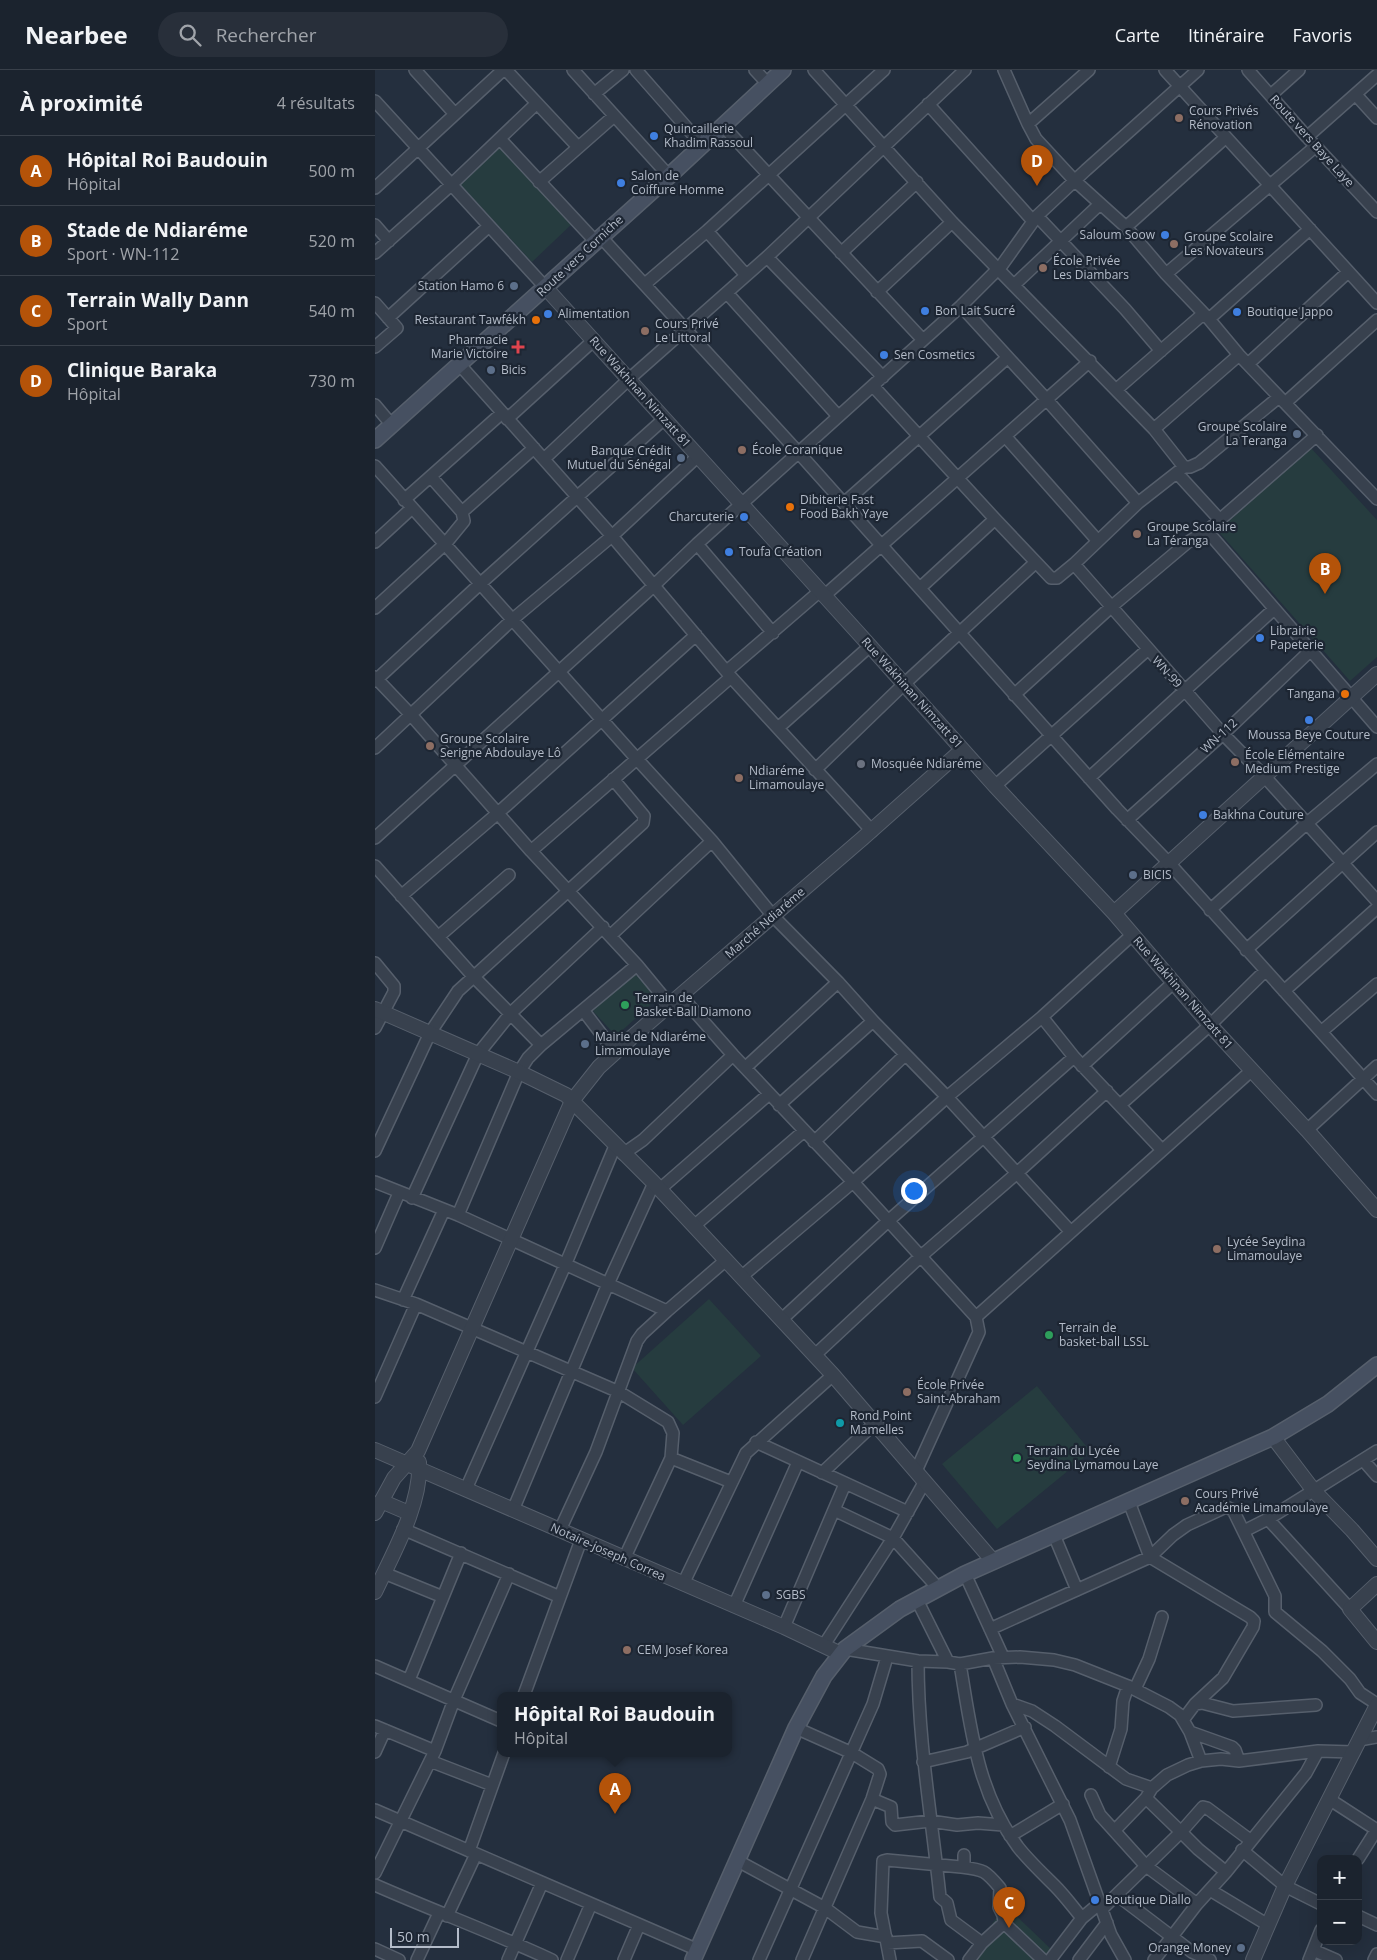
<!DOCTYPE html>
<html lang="fr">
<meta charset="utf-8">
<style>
:root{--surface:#1b232e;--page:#282f3a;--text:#f1f3f6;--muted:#a0a4aa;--line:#39404a;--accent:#b45309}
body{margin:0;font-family:"Open Sans",sans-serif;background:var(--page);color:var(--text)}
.controls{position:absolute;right:15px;bottom:15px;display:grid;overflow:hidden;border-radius:10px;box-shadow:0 5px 20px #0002}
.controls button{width:45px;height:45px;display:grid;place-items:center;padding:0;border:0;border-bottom:1px solid var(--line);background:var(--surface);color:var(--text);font:25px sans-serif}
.scale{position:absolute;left:15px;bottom:12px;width:69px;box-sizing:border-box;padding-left:5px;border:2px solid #b4bcc9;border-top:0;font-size:14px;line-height:18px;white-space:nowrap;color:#b4bcc9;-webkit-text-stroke:4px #1d2633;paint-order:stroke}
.you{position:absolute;left:538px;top:1120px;width:18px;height:18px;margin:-12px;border:4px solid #fff;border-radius:50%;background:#1a73e8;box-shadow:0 0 0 8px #1a73e833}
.badge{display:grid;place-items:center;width:32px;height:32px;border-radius:50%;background:var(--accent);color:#fff;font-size:16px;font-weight:700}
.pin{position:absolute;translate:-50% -41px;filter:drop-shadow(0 1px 2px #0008)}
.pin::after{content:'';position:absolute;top:26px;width:18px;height:15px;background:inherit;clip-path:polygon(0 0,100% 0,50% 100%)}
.popup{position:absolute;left:122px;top:1622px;width:235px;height:65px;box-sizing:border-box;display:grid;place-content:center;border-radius:10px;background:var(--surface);filter:drop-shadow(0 1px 4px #0005);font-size:16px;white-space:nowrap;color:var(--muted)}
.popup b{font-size:19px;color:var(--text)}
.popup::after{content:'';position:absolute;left:50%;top:100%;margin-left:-10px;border:10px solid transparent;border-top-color:var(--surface)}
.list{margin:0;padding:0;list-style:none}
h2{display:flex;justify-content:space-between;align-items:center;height:65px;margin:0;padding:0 20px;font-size:21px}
h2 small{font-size:16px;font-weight:400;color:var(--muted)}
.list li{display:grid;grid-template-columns:32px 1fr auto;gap:15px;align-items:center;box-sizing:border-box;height:70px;padding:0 20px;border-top:1px solid var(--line)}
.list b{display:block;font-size:19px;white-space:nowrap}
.list p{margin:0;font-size:16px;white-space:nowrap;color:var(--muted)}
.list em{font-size:16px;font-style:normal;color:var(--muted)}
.icon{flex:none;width:28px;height:28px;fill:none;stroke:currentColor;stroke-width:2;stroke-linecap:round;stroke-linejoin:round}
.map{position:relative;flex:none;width:1002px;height:1890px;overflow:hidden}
header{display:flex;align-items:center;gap:30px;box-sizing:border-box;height:70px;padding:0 25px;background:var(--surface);border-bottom:1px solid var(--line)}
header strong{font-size:24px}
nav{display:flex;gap:28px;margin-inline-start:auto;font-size:18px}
.search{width:350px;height:45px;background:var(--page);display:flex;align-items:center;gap:12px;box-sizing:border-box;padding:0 18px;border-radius:28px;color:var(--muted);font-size:19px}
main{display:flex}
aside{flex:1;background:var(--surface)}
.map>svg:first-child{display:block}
</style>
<header>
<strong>Nearbee</strong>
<div class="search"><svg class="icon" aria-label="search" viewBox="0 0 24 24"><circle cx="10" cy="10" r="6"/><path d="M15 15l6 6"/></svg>Rechercher</div>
<nav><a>Carte</a><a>Itinéraire</a><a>Favoris</a></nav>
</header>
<main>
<aside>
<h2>À proximité<small>4 résultats</small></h2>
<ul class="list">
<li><span class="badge">A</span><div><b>Hôpital Roi Baudouin</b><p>Hôpital</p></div><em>500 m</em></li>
<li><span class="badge">B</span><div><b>Stade de Ndiaréme</b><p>Sport · WN-112</p></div><em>520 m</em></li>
<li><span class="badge">C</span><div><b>Terrain Wally Dann</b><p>Sport</p></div><em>540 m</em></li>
<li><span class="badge">D</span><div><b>Clinique Baraka</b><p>Hôpital</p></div><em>730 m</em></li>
</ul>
</aside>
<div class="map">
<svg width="1002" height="1890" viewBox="0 0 1002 1890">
<rect width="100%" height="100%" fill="#242f3e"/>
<path fill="#263c3f" d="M 125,74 L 199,152 L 157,192 L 84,113 Z
M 936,378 L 1002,450 L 1002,587 L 975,611 L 843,461 Z
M 259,903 L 283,928 L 241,966 L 218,941 Z
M 334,1229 L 386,1286 L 308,1355 L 257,1298 Z
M 662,1316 L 716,1382 L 622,1459 L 567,1394 Z
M 630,1835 L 678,1881 L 673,1890 L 593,1890 Z"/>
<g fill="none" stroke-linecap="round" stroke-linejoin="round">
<g stroke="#565f6c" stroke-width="14">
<path id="minor" d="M 40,0 L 80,44
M 131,0 L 203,77
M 198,0 L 294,106
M 261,0 L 327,75
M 380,0 L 393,14
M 439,0 L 577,152 L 779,359 L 809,397 L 815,397 L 824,393 L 904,327
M 629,0 L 653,54 L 661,69 L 699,110 L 751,157 L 791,204 L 834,249 L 864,285 L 1002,429
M 790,0 L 1002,233
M 873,0 L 932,67 L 1002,142
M 219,24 L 248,0
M 896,25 L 924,0
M 981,25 L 1002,48
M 0,31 L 170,217
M 553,34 L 658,151
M 653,54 L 714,0
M 348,56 L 548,270
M 932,67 L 1002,5
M 125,69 L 220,171
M 164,112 L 239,46
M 0,118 L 128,0
M 662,146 L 750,239 L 786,281
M 0,155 L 14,171
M 751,157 L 850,68
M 332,161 L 371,205
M 225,166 L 423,382 L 742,739 L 794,793 L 1002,1024
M 0,183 L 76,115 L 162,33
M 466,183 L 542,112
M 392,187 L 508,307
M 791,204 L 941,76
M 270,214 L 332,161 L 509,0
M 639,215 L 725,134
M 502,222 L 577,152
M 352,223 L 463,346
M 0,233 L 22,258 L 0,277
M 586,236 L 672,330 L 763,433
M 13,248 L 114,156
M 834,249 L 935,159
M 84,294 L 237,466 L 356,607 L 497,761
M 873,294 L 973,202
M 498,316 L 620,449 L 676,508 L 682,508 L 699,494 L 763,433 L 809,397
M 742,319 L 828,244
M 910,333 L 1002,250
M 0,335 L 16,354
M 132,349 L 219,270
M 779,359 L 864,285
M 630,366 L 722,470
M 169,389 L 253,310 L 392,187 L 590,0
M 0,396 L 261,688 L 337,771 L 398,846 L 463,912 L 498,951 L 572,1027 L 696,1162
M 802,403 L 845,450
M 29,430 L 127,343
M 469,433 L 632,288
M 87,442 L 159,378
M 832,461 L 1002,657
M 0,472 L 37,438
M 322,474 L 398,563
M 699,494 L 848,664 L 890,707 L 1002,831
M 545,518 L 620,449
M 449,526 L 715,291
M 0,538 L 71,473 L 89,451 L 87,442 L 56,407
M 352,601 L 445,521
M 0,607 L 37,646 L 156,781 L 262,895 L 295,935
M 0,611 L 106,513 L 289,349
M 639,625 L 736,537 L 813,472 L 832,461 L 942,365
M 403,658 L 495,576
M 0,678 L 138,549 L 237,466 L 323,386
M 440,700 L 529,614 L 660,493
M 714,708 L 899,539
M 620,716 L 772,580
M 752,750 L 848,664 L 935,581
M 0,768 L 272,522 L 322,474 L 586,236 L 627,195 L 662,146 L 711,100 L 823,0
M 156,781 L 356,607
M 0,796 L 98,906 L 166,975
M 26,826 L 123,743 L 321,565
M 835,840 L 931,754 L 1002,694
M 235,866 L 337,771
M 63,867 L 134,805
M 871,880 L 1002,762
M 0,893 L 19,916 L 19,922 L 0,958
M 909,921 L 1002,838
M 306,926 L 358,985 L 478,1112 L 601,1247 L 604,1262 L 541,1401
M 208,940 L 240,982
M 667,947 L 699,987 L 787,1080
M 946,962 L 1002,914
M 707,996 L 798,913
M 371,997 L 463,912
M 404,1035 L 498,951
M 745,1035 L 835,955 L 890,901
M 932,1060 L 1002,996
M 439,1072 L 530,985
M 0,1081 L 55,963 L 83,921 L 268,753 L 269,746 L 238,709
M 248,1084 L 268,1070 L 358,985
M 0,1112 L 83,1145 L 292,1241
M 285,1119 L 394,1024
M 37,1128 L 103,984 L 136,943 L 228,857
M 83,1145 L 144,1002 L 153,988 L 166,975 L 262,895
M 319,1156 L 429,1061
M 0,1178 L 24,1123
M 366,1207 L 478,1112 L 572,1027 L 667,947 L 757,865
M 0,1220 L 41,1234 L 244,1322 L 293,1352 L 298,1363 L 296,1388 L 356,1412
M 28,1230 L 69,1140
M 601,1247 L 876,1001
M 406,1250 L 512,1152 L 699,987
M 440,1285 L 545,1187 L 642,1103 L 732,1021
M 0,1327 L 41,1234
M 381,1372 L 533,1442
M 988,1390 L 1002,1406
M 447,1403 L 500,1353
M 91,1419 L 191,1193 L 240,1076
M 754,1432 L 775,1487 L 875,1547 L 879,1551 L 878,1557 L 848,1608 L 820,1634 L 808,1650
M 138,1440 L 233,1214 L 279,1113
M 459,1440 L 518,1468 L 563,1518
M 893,1449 L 975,1539
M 28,1459 L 185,1527
M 185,1460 L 221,1382 L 262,1271 L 267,1264 L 292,1241 L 351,1190
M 869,1461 L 893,1449 L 1002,1381
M 679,1465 L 702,1520
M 249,1489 L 296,1388
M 9,1503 L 68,1527
M 590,1504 L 628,1587
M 308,1514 L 371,1383 L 458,1305
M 542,1530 L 573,1592
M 359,1536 L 423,1392
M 409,1557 L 470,1414
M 615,1559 L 775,1487 L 798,1465 L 812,1455 L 851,1437 L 858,1440 L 900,1526 L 900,1542 L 947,1581 L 975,1609 L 985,1623 L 1002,1634
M 449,1575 L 518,1468 L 550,1411
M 470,1579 L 543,1591 L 573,1592 L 585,1594 L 618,1588 L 645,1587 L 679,1590 L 700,1595 L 753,1616 L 794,1637 L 805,1645 L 815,1662 L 857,1677 L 860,1680 L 864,1691
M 618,1588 L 637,1634 L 695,1750 L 736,1865 L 750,1890
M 543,1591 C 543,1671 557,1749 565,1827 L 572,1833 L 576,1850 L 607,1873 L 594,1890
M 585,1594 C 596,1659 602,1722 643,1777 C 654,1791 667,1803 680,1816 C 689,1825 698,1837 707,1848
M 0,1596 L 126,1651
M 34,1610 L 86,1483
M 760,1619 L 774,1589 L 787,1547
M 149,1625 L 206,1470
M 637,1634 L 657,1641 L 680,1656 L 751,1709 L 777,1718
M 820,1634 L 827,1633 L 858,1641 L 941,1635
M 0,1656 L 60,1681
M 421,1658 L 477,1683 L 503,1699 L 505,1704 L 497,1729 L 427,1890
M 815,1662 L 826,1691
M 984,1670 L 1002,1667
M 0,1682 L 10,1660
M 55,1691 L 117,1715
M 548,1692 L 592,1682 L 650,1657
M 734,1697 L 746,1659 L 748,1631 L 753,1616
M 716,1725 L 725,1745 L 771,1796 L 822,1834
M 497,1729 L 516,1737 L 517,1752 L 520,1755 L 555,1751 L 582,1755 L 603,1753 L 628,1755
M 954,1729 L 1002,1760
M 0,1740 L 323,1880
M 740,1760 L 771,1728 L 777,1718 L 792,1705 L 813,1695 L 826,1691 L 846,1689 L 864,1691 L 943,1681 L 979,1682
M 635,1766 L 688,1734
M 867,1780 L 910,1816 L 946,1834
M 94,1781 L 129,1683
M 983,1789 L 1002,1759
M 363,1791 L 450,1838 L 482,1862 L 511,1867
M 586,1797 C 609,1800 610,1800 625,1818 L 624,1837 L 628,1845 L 629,1853 L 607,1873
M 851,1802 L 823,1779 L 806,1762 L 828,1737 L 832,1738 L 875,1770
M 0,1803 L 60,1681 L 79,1630 L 134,1504
M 0,1815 C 59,1841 119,1863 177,1890
M 835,1820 L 893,1855
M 742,1825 L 817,1882 L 835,1890
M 727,1839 L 806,1762 L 771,1728
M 72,1846 L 101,1784
M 983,1846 L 1002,1855
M 629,1853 L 668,1890
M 512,1873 L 547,1871 L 573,1890
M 0,1879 L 24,1890
M 938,1880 L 961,1890
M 42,1890 L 64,1843
M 133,1890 L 167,1813
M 192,1890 L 216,1834
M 249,1890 L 264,1855
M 384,1890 L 498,1634 L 512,1587
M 515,1890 L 506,1843 L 508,1791 L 512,1790 L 586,1797 L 589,1794 L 589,1785
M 675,1890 L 707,1848 L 725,1833
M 704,1890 L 732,1853
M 779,1890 L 822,1834 L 851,1802 L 931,1703 L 943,1681
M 934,1890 L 946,1860
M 999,1890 L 1002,1884"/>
</g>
<g stroke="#565f6c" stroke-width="16">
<path id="tertiary" d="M 170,217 L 495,576 L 620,716 L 739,843 L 835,955 L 932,1060 L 1002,1140
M 739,843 L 1002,604
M 0,939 L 144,1002 L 191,1025 L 279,1113 L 458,1305 L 618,1491
M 898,1367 L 939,1421 L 977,1460 L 1002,1489
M 0,1380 L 409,1557 L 466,1584
M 6,1431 L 34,1443
M 0,1443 L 19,1408 L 43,1381 L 197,1031 L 224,997 L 256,968 L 488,768 L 587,680
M 1002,1514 L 975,1539 L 1002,1572
M 0,1522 C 17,1485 47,1434 44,1392
M 878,1890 L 910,1816 L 1002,1635"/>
</g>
<g stroke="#565f6c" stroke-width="18">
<path id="secondary" d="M 0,370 L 294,106 L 408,0
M 318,1890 L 421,1658 L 449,1606 L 470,1579 L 525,1539 L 590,1504 L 898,1367 L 953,1334 L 1002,1295"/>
</g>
<use href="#minor" stroke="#38414e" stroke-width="11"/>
<use href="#tertiary" stroke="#38414e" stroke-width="14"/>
<use href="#secondary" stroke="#465061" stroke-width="15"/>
</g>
<g fill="#8d6e63" stroke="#1d2633" stroke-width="2">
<circle cx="804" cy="48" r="5"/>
<circle cx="799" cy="174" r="5"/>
<circle cx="668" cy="198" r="5"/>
<circle cx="270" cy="261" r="5"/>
<circle cx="367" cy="380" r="5"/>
<circle cx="762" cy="464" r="5"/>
<circle cx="55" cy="676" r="5"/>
<circle cx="860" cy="692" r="5"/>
<circle cx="364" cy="708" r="5"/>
<circle cx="842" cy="1179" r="5"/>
<circle cx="532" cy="1322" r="5"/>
<circle cx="810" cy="1431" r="5"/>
<circle cx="252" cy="1580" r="5"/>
</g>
<g fill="#3f7fe0" stroke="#1d2633" stroke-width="2">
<circle cx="279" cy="66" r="5"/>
<circle cx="246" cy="113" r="5"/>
<circle cx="790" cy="165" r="5"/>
<circle cx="550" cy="241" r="5"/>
<circle cx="862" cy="242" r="5"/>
<circle cx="173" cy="244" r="5"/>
<circle cx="509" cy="285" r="5"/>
<circle cx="369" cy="447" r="5"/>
<circle cx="354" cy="482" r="5"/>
<circle cx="885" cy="568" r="5"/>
<circle cx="934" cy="650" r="5"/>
<circle cx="828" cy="745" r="5"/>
<circle cx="720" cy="1830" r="5"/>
</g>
<g fill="#5c6f8a" stroke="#1d2633" stroke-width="2">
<circle cx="139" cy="216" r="5"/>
<circle cx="116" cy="300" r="5"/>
<circle cx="922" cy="364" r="5"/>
<circle cx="306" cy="388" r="5"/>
<circle cx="758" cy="805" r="5"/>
<circle cx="210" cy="974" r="5"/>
<circle cx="391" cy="1525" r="5"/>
<circle cx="866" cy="1878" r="5"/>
</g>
<g fill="#e8710a" stroke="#1d2633" stroke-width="2">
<circle cx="161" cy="250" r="5"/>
<circle cx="415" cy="437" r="5"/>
<circle cx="970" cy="624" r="5"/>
</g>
<path fill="#e0444e" stroke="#1d2633" stroke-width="2" d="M140.5 269.5h5v5h5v5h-5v5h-5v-5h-5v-5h5z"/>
<circle fill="#6b7280" stroke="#1d2633" stroke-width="2" cx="486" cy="694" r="5"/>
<g fill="#2e9e5b" stroke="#1d2633" stroke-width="2">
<circle cx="250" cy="935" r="5"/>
<circle cx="674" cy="1265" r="5"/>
<circle cx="642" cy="1388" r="5"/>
</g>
<circle fill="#0f9aa8" stroke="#1d2633" stroke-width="2" cx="465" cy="1353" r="5"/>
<g text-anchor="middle" stroke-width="4.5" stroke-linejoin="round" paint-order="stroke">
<g font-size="12" fill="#b4bcc9" stroke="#1d2633" text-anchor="start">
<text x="814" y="45">Cours Privés<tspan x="814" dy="14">Rénovation</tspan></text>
<text x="289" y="63">Quincaillerie<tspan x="289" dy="14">Khadim Rassoul</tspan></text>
<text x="256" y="110">Salon de<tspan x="256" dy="14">Coiffure Homme</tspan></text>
<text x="780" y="169" text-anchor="end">Saloum Soow</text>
<text x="809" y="171">Groupe Scolaire<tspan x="809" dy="14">Les Novateurs</tspan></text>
<text x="678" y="195">École Privée<tspan x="678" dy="14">Les Diambars</tspan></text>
<text x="129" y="220" text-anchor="end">Station Hamo 6</text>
<text x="560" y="245">Bon Lait Sucré</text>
<text x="872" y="246">Boutique Jappo</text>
<text x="183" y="248">Alimentation</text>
<text x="151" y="254" text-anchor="end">Restaurant Tawfékh</text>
<text x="280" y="258">Cours Privé<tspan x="280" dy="14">Le Littoral</tspan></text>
<text x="133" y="274" text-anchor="end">Pharmacie<tspan x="133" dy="14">Marie Victoire</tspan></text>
<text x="519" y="289">Sen Cosmetics</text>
<text x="126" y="304">Bicis</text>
<text x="912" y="361" text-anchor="end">Groupe Scolaire<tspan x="912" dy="14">La Teranga</tspan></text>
<text x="377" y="384">École Coranique</text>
<text x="296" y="385" text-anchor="end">Banque Crédit<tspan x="296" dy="14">Mutuel du Sénégal</tspan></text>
<text x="425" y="434">Dibiterie Fast<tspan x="425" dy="14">Food Bakh Yaye</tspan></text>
<text x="359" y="451" text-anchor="end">Charcuterie</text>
<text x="772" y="461">Groupe Scolaire<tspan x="772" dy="14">La Téranga</tspan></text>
<text x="364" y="486">Toufa Création</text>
<text x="895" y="565">Librairie<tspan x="895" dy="14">Papeterie</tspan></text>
<text x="960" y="628" text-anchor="end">Tangana</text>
<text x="934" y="669" text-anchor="middle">Moussa Beye Couture</text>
<text x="65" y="673">Groupe Scolaire<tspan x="65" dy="14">Serigne Abdoulaye Lô</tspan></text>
<text x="870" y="689">École Elémentaire<tspan x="870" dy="14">Medium Prestige</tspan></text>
<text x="496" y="698">Mosquée Ndiaréme</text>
<text x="374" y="705">Ndiaréme<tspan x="374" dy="14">Limamoulaye</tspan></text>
<text x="838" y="749">Bakhna Couture</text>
<text x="768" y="809">BICIS</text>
<text x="260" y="932">Terrain de<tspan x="260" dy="14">Basket-Ball Diamono</tspan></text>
<text x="220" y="971">Mairie de Ndiaréme<tspan x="220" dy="14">Limamoulaye</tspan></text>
<text x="852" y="1176">Lycée Seydina<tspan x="852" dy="14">Limamoulaye</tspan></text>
<text x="684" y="1262">Terrain de<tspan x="684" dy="14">basket-ball LSSL</tspan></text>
<text x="542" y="1319">École Privée<tspan x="542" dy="14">Saint-Abraham</tspan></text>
<text x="475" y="1350">Rond Point<tspan x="475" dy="14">Mamelles</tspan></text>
<text x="652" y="1385">Terrain du Lycée<tspan x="652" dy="14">Seydina Lymamou Laye</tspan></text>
<text x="820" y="1428">Cours Privé<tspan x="820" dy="14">Académie Limamoulaye</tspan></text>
<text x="401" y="1529">SGBS</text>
<text x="262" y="1584">CEM Josef Korea</text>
<text x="730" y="1834">Boutique Diallo</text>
<text x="856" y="1882" text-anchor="end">Orange Money</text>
</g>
<g font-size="12" fill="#b4bcc9" stroke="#1d2633">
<text transform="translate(937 71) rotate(48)" y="4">Route vers Baye Laye</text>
<text transform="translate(205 186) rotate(-43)" y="4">Route vers Corniche</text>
<text transform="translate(265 322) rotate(48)" y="4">Rue Wakhinan Nimzatt 81</text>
<text transform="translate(792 602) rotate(48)" y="4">WN-99</text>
<text transform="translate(537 623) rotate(48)" y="4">Rue Wakhinan Nimzatt 81</text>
<text transform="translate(844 666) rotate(-43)" y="4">WN-112</text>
<text transform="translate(390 853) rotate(-41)" y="4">Marché Ndiaréme</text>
<text transform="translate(808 923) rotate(49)" y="4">Rue Wakhinan Nimzatt 81</text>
<text transform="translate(233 1482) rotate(24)" y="4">Notaire-joseph Correa</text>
</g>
</g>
</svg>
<div class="controls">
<button>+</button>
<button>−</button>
</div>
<div class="scale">50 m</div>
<div class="you"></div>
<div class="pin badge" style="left:240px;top:1744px">A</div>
<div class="popup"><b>Hôpital Roi Baudouin</b>Hôpital</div>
<div class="pin badge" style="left:950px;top:524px">B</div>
<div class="pin badge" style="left:634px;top:1858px">C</div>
<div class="pin badge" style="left:662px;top:116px">D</div>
</div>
</main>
